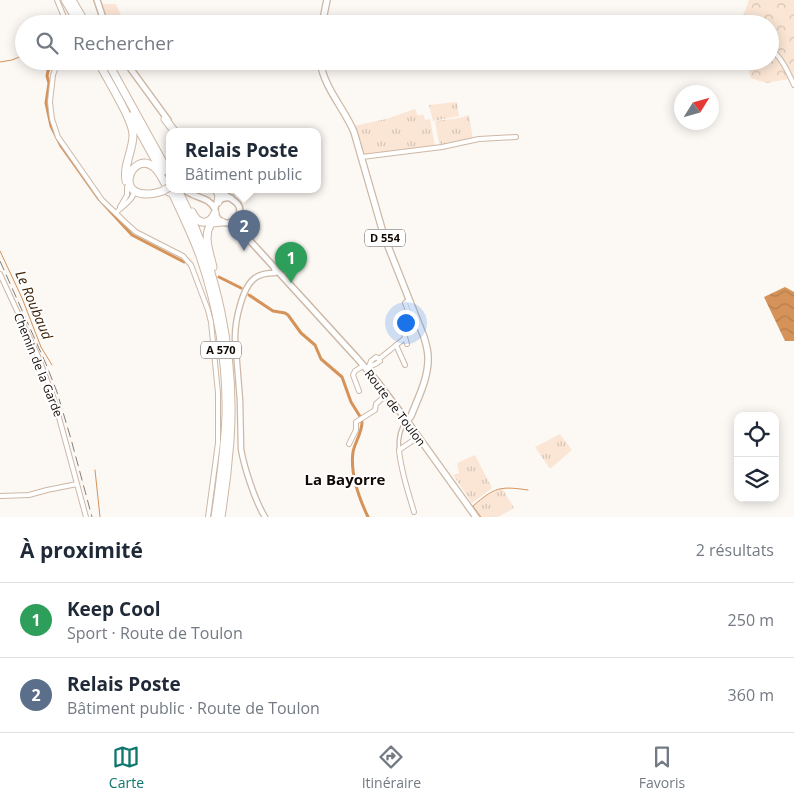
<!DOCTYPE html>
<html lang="fr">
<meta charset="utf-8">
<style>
:root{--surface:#fff;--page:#f6f6f7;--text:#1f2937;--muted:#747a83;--line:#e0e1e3;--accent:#0f766e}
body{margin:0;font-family:"Open Sans",sans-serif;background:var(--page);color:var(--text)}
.controls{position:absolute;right:15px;bottom:15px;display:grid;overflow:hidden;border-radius:10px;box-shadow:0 2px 12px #0003}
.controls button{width:45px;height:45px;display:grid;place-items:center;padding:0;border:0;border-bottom:1px solid var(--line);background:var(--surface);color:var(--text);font:25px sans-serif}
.compass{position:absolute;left:674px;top:85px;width:45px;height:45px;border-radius:50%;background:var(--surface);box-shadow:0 2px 12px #0003;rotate:53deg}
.you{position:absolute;left:405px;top:322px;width:18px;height:18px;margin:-12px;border:4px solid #fff;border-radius:50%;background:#1a73e8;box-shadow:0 0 0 8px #1a73e833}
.badge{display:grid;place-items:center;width:32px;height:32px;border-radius:50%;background:var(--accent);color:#fff;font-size:16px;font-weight:700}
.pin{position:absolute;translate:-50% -41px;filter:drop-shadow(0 1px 2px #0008)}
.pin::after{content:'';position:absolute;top:26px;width:18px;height:15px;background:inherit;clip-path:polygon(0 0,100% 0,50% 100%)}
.popup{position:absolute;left:166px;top:128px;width:155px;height:65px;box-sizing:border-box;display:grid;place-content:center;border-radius:10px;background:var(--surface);filter:drop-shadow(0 1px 4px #0005);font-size:16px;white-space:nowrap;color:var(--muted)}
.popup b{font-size:19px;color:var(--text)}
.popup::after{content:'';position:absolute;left:50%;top:100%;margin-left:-10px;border:10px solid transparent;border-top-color:var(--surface)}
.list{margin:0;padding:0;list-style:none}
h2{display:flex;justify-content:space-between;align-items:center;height:65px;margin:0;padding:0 20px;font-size:21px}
h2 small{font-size:16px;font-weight:400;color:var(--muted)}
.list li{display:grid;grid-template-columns:32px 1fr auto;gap:15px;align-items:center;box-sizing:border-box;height:75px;padding:0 20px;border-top:1px solid var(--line)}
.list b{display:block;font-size:19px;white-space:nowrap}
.list p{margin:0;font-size:16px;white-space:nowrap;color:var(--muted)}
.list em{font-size:16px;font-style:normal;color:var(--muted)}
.icon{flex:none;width:28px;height:28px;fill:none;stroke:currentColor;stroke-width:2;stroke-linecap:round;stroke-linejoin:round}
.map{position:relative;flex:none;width:794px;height:517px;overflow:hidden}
.search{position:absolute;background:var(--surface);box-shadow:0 2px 12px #0003;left:15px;right:15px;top:15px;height:55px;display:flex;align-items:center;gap:12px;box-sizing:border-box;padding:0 18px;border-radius:28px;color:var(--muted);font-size:19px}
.sheet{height:215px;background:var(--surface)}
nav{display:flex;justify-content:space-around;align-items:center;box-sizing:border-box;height:70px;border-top:1px solid var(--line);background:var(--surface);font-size:14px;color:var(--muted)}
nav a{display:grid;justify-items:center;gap:2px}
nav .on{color:var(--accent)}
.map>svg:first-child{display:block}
</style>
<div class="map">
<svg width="794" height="517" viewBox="0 0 794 517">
<defs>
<pattern id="grass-tufts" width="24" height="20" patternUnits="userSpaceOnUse" patternTransform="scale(1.25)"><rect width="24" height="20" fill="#fbe6d5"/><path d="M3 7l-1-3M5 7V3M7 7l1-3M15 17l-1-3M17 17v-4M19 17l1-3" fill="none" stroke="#d6c4b5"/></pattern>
<pattern id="forest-crowns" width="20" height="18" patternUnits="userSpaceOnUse" patternTransform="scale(1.25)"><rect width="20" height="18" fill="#fbe6d5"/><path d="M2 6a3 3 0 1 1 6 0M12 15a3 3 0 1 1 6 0" fill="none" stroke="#d6c4b5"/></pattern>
<pattern id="water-waves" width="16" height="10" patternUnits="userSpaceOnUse" patternTransform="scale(1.25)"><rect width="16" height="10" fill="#d5935a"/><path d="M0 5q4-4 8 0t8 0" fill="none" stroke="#b67d4d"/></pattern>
</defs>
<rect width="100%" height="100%" fill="#fcf8f4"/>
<path fill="url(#grass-tufts)" d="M 102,4 L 116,4 L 125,24 L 110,24 Z
M 457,102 L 459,116 L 433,121 L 429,105 Z
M 415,109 L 418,116 L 423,114 L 425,120 L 430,119 L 435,146 L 364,156 L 354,126 L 386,119 Z
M 469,115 L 473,139 L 444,146 L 439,143 L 435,121 L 460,118 Z
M 560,434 L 572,450 L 550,469 L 535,447 Z
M 475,455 L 492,488 L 472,503 L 453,475 L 459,473 L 457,463 Z
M 502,488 L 514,508 L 498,517 L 482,517 L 474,506 L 484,497 Z"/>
<path fill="url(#forest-crowns)" d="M 749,0 L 794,0 L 794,78 L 766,83 L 751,78 L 746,61 L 770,61 L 770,24 L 740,24 Z"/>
<path fill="url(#water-waves)" d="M 785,287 L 794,292 L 794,341 L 785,341 L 764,297 Z"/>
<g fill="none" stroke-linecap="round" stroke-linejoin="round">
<path stroke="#d5935a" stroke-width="1" d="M 0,62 L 12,60 L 24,55
M 0,251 L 22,298 L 41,347 L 52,365
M 95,470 L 100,517
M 481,517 L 473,506 C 495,487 500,486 528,490"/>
<path stroke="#d5935a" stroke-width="3" d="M 55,61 L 48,71 L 47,76 L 49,83 L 46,103 L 51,126 L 61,146 L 98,198 L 132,235 L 184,262
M 219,277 L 241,288
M 249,295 L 273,311 L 285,313 L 288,315 L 301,333 L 315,345 L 321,359 L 342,377 L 351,402 L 361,418
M 362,422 C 362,433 355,442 353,452 C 350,473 359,498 368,517"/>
<g stroke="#cdb8a6" stroke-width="5">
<path id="pedestrian" d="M 399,450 C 398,439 399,430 406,421"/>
</g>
<g stroke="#cdb8a6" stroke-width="6">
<path id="minor" d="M 57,0 L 67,24
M 770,48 C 782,58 788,72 794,85
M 58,61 L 53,75 L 50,102 L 52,119 L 58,137 L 102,200 L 126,223 L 136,232 L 183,256 L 191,265 L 208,310 L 211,322 L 218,393 L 218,443 L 208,517
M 362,157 L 442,147 L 479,139 L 516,137
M 120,207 L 127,195 L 127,187
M 116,213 C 122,206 134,200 134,191
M 0,274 L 38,356 L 54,399 L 86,517
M 407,344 L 403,330 L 413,326 L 413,323 L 405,303 L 409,300
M 396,345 L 405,365
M 369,366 L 371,361 L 376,357 L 379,359
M 366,369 C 371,365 374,366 380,361 L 379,359 L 405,338
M 359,391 L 353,375 L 355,371 L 363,366
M 349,444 L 356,430 L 356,422 L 375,410 L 376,404 L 387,394
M 0,496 L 29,495 L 47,490 L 77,484
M 414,512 C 408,491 401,472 399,450 L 418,437"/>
</g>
<g stroke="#cdb8a6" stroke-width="7">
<path id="tertiary" d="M 265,517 C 255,501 244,467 241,449 L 240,400 L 235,338 C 235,321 242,287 255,278 C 260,274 268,273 275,273 L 275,271 L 274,268"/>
</g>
<g stroke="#cdb8a6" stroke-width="8">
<path id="secondary" d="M 97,0 L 105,24
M 125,61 L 168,120
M 185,190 C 196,199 208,196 215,209
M 219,190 C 226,198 246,202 238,216 C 236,220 233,222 229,223 C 211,225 209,195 231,198
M 237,218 L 239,228 L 243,233 L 356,357 L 376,380 L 407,421
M 229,223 L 239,233"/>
</g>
<g stroke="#cdb8a6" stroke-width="8">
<path id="primary" d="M 322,24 L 327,0
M 320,61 C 324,88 344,108 354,132 L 384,236 L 424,337 C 426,344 428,350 428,357 C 429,377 418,398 411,416 L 407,421 L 476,517"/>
</g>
<g stroke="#cdb8a6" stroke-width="9">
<path id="motorway" d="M 65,0 L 79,24
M 72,0 L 86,24
M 98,61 C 106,78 133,119 133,135 C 133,151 123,165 126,181
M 107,61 L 170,175
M 131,116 L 162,172
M 165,119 L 175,132
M 171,190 C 181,212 192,234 200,256 C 217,306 227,362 226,414 C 225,449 220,483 215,517
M 178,190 C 217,267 236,354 230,441 C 228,467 225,492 221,517
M 216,190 L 219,195 L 218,202
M 163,191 C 108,208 131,146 155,168 C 162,175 165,184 169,192
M 192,212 C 198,225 209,226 215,213
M 213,267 C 210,254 202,234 212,223 L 222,222"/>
</g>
<use href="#pedestrian" stroke="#fff" stroke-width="2.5"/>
<use href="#minor" stroke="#fff" stroke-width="4"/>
<use href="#tertiary" stroke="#fff" stroke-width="4.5"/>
<use href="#secondary" stroke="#fff" stroke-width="5"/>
<use href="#primary" stroke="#fff" stroke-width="5.5"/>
<use href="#motorway" stroke="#fff" stroke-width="7"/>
<path stroke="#847e7a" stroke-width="1" stroke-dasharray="10 5" stroke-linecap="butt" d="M 0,261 L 46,364 L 57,392 L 71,439 L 92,517"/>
<g stroke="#cdb8a6" stroke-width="9" stroke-linecap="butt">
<path id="motorway-bridge" d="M 164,190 L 170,187"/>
</g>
<use href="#motorway-bridge" stroke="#fff" stroke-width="7"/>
</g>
<g text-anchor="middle" stroke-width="4" stroke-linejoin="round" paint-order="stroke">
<g fill="#fff" stroke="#585450" stroke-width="1">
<rect x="365" y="229.5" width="40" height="17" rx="4"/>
<rect x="201" y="341.5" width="40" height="17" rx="4"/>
</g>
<g font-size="11" font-weight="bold" fill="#110a05">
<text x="385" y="242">D 554</text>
<text x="221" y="354">A 570</text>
</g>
<g font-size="12" fill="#110a05" stroke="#fff">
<text transform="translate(38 365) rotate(68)" y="4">Chemin de la Garde</text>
<text transform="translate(395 408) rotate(53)" y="4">Route de Toulon</text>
</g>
<g font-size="14" font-style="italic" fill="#3e2309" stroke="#fff">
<text transform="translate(34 305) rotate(67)" y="5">Le Roubaud</text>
</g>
<g font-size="15" font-weight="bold" fill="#110a05" stroke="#fff">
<text x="345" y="485">La Bayorre</text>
</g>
</g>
</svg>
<div class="controls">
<button><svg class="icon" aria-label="locate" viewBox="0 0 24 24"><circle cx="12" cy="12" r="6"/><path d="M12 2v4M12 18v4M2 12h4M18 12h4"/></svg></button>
<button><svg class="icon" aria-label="layers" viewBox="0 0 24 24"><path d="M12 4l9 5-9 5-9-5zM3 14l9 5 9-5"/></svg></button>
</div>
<svg class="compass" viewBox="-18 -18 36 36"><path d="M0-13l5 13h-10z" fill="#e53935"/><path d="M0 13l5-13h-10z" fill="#747a83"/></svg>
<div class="you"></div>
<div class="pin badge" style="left:291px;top:283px;background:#2e9e5b">1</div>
<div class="pin badge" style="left:244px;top:251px;background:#5c6f8a">2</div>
<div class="popup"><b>Relais Poste</b>Bâtiment public</div>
<div class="search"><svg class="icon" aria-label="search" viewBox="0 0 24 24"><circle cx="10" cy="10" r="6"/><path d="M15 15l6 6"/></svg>Rechercher</div>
</div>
<section class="sheet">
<h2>À proximité<small>2 résultats</small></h2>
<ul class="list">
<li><span class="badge" style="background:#2e9e5b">1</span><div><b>Keep Cool</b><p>Sport · Route de Toulon</p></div><em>250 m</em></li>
<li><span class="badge" style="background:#5c6f8a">2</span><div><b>Relais Poste</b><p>Bâtiment public · Route de Toulon</p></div><em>360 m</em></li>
</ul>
</section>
<nav>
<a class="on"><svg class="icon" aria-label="map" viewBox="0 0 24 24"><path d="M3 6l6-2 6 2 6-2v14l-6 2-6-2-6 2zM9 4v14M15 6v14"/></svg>Carte</a>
<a><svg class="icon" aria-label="directions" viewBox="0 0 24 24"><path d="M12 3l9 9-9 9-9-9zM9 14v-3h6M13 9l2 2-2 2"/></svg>Itinéraire</a>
<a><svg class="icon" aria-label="saved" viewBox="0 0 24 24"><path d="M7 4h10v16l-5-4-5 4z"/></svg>Favoris</a>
</nav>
